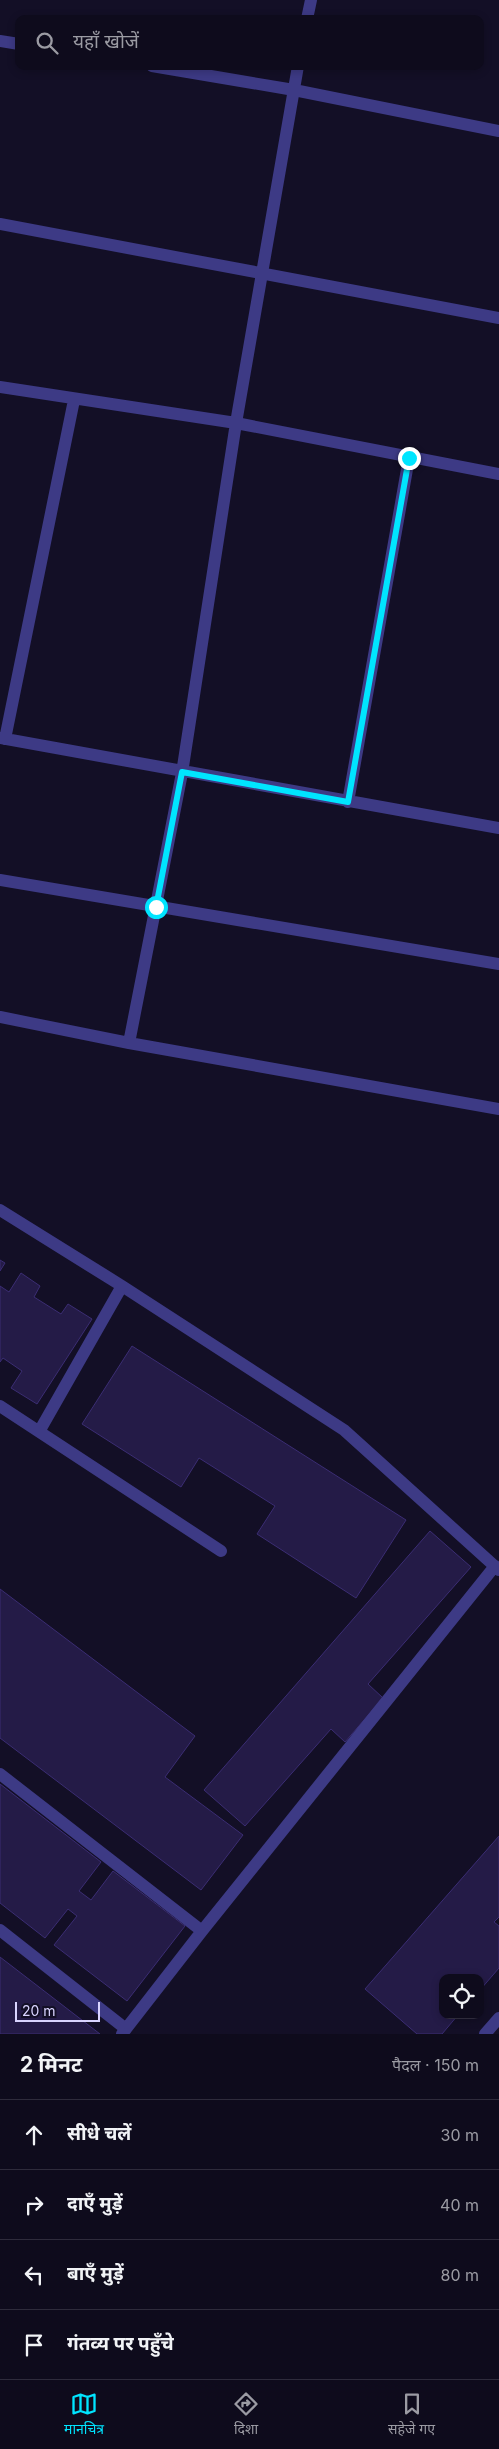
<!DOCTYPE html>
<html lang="hi">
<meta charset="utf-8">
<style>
:root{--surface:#0e0b1c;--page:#171425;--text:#f1f3f6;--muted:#9b9ba3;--line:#2e2b3b;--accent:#00e5ff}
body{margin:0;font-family:Inter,"Noto Sans Devanagari",sans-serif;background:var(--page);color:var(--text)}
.controls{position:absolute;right:15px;bottom:15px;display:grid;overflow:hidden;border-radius:10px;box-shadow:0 2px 8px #0003}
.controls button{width:45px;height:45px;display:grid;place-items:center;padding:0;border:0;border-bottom:1px solid var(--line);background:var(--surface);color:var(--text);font:25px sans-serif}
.scale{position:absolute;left:15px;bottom:12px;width:85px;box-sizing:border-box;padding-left:5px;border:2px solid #d9d4ff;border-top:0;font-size:14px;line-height:18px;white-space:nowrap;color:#d9d4ff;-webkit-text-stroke:4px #130f26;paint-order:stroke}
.stop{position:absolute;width:15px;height:15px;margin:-11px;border:4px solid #00e5ff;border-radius:50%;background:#fff}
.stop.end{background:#00e5ff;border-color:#fff;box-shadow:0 1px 5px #0008}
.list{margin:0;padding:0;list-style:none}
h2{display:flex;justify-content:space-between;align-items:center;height:65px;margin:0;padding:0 20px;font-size:21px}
h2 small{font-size:16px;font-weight:400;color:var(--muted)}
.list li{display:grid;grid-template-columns:32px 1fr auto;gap:15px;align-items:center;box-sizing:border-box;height:70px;padding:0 20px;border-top:1px solid var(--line)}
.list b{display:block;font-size:19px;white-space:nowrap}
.list em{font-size:16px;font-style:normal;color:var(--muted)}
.icon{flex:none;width:28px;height:28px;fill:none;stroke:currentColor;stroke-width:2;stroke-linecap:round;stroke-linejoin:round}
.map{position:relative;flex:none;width:499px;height:2034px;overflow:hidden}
.search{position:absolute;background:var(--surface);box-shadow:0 2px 8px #0003;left:15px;right:15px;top:15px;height:55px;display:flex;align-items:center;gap:12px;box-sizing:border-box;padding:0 18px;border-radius:10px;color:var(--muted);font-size:19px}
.sheet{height:345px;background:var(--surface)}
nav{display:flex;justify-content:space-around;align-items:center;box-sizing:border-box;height:70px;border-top:1px solid var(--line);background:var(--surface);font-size:14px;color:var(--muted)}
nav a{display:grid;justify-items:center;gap:2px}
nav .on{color:var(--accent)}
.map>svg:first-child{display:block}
</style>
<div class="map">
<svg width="499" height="2034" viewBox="0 0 499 2034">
<rect width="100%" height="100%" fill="#130f26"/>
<path fill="#241b47" stroke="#3b2d73" d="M 0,1260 L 5,1263 L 0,1271 Z
M 21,1273 L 40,1286 L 34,1297 L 61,1314 L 68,1304 L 92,1319 L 37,1404 L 11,1388 L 22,1371 L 3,1358 L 0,1362 L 0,1286 L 9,1292 Z
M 132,1346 L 406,1520 L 356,1598 L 257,1534 L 275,1506 L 199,1458 L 181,1487 L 82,1424 Z
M 430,1531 L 471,1567 L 368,1684 L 383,1698 L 345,1742 L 331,1729 L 245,1826 L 204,1790 Z
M 0,1589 L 195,1736 L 165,1777 L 243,1835 L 201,1890 L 0,1738 Z
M 0,1784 L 101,1862 L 79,1891 L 91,1900 L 113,1871 L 185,1926 L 127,2001 L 54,1945 L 77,1916 L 68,1909 L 45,1938 L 0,1903 Z
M 499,1836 L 499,1917 L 494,1922 L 499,1926 L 499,1968 L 480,1990 L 480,1978 L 443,1978 L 443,2015 L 458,2015 L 442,2034 L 417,2034 L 365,1989 Z
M 0,1957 L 100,2034 L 0,2034 Z"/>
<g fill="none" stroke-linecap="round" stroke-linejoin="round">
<path stroke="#3d3a85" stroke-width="12" d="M 0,1210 L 122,1286 L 344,1430 L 499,1570
M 0,1406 L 221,1551
M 40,1430 L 122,1286
M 0,1774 L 202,1931
M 0,1930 L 126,2029
M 122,2034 L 202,1931 L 495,1566
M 485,2034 L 499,2018"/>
<path stroke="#3d3a85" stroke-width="12" d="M 307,19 L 311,0
M 0,41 L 19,44
M 152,66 L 294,90 L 499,131
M 0,224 L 499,318
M 0,387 L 236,423 L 499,474
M 0,738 L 499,828
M 5,739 L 74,400
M 348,802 L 409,458
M 0,880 L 499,964
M 0,1017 L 129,1043 L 499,1109
M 129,1043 L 182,773 L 236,423 L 298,66"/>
</g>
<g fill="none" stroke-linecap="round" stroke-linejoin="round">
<path stroke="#00e5ff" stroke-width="6" d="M 156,907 L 182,772 L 348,802 L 409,458"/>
</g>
</svg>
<div class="controls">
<button><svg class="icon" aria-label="locate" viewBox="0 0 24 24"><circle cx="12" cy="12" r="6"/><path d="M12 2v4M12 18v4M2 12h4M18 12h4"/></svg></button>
</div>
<div class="scale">20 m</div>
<div class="stop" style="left:156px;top:907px"></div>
<div class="stop end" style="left:409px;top:458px"></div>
<div class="search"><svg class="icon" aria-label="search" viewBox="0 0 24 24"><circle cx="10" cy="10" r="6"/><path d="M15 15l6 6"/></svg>यहाँ खोजें</div>
</div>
<section class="sheet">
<h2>2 मिनट<small>पैदल · 150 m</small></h2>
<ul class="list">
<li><svg class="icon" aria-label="ahead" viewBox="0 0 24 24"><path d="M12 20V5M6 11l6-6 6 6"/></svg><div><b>सीधे चलें</b></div><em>30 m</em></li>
<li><svg class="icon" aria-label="right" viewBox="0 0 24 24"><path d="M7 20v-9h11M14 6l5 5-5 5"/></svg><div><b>दाएँ मुड़ें</b></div><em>40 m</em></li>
<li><svg class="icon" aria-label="left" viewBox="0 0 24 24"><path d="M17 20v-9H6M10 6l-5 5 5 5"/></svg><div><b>बाएँ मुड़ें</b></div><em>80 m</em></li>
<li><svg class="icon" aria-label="arrive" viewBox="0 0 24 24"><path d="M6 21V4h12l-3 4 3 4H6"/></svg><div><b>गंतव्य पर पहुँचे</b></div></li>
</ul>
</section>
<nav>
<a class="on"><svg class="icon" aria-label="map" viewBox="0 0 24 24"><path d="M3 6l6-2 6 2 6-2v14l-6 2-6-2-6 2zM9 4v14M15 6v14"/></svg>मानचित्र</a>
<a><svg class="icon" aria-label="directions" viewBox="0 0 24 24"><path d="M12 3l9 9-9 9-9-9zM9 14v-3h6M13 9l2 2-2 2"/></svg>दिशा</a>
<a><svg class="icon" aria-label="saved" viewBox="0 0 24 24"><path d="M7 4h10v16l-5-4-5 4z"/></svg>सहेजे गए</a>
</nav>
